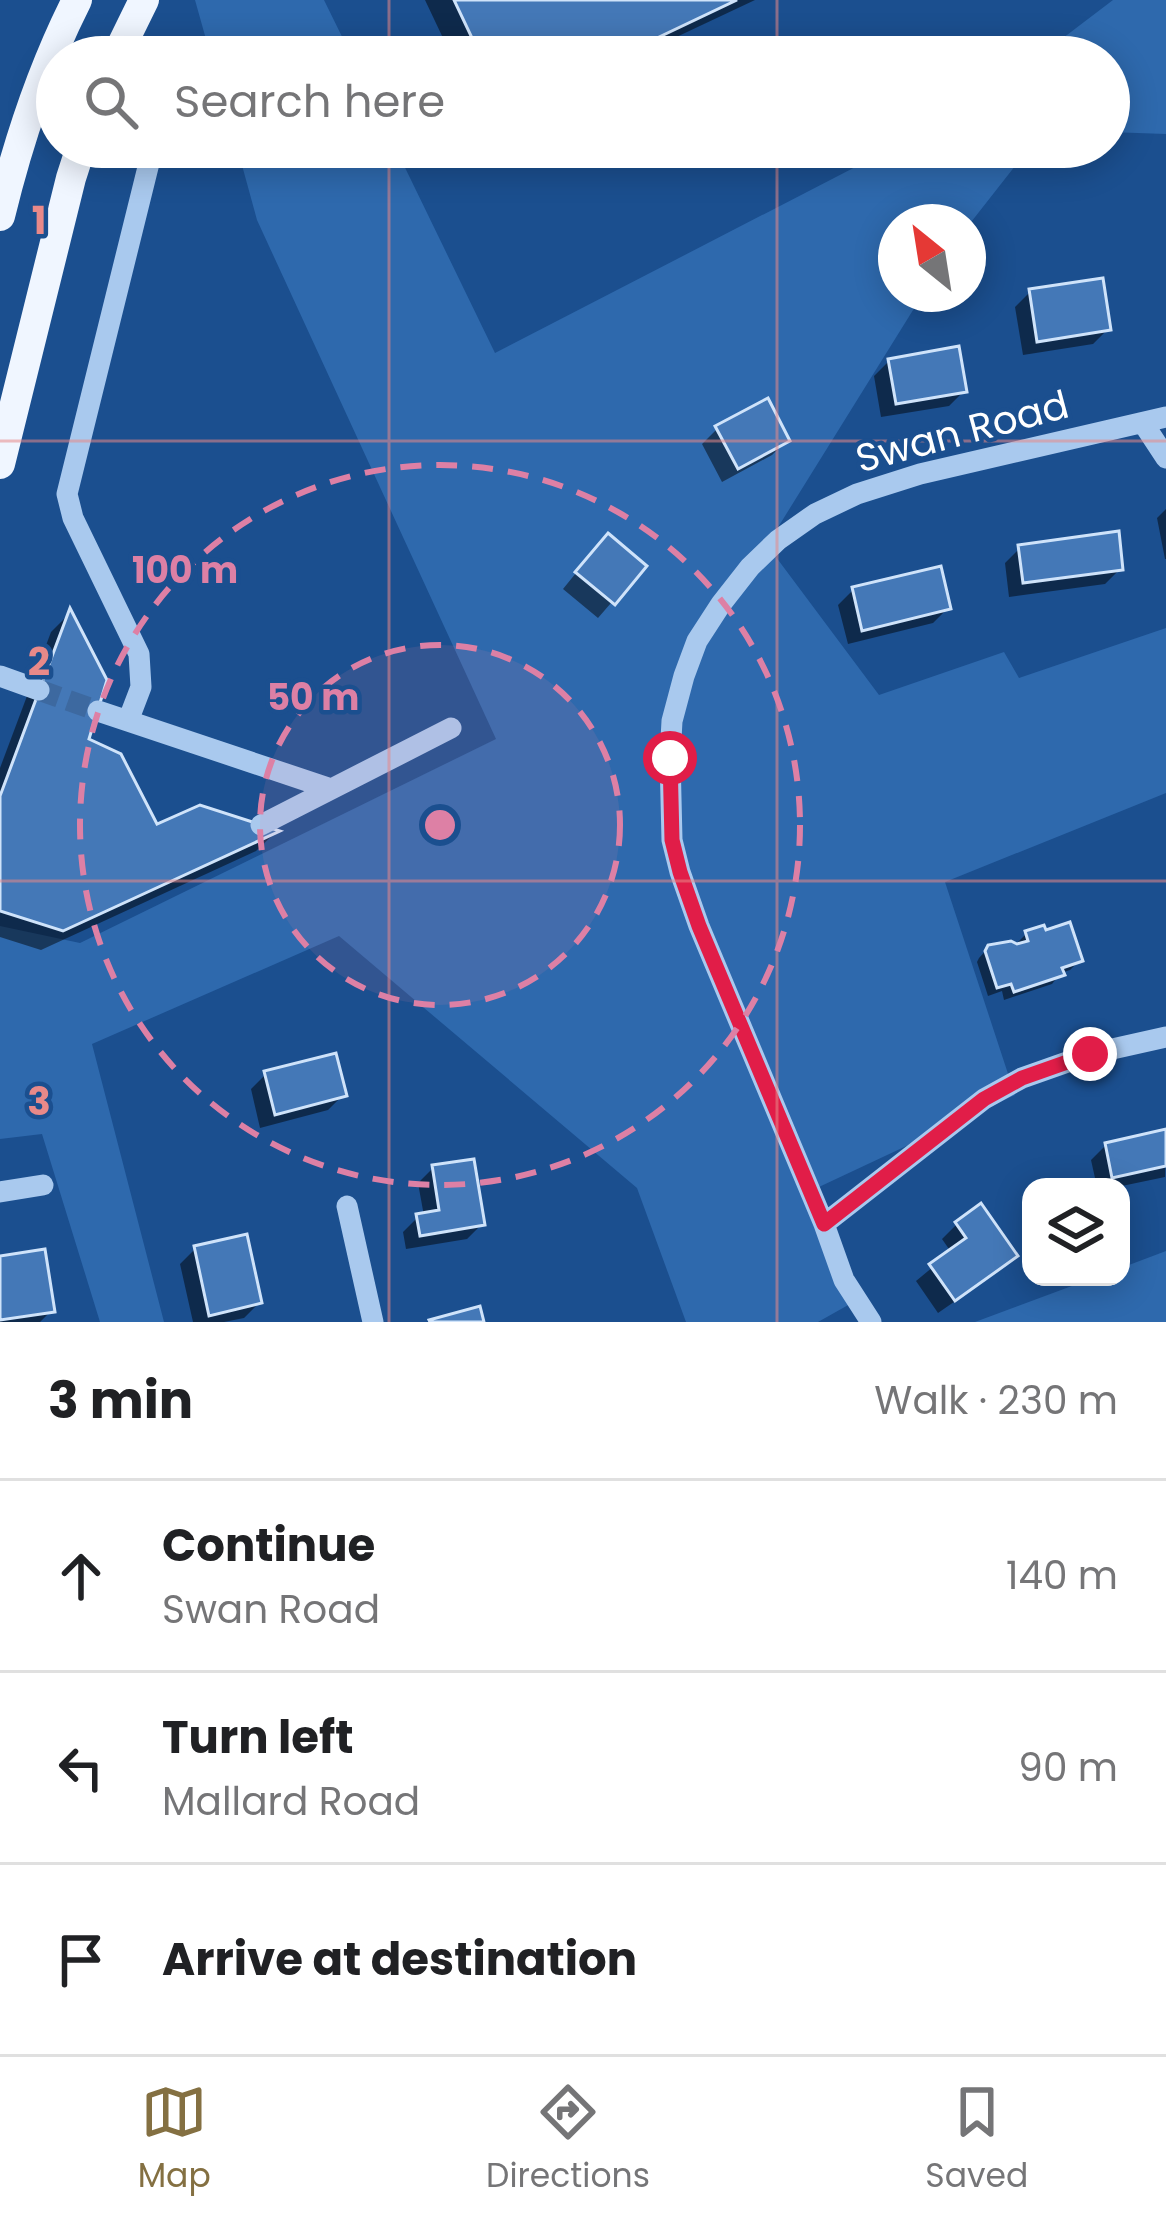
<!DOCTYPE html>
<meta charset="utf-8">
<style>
:root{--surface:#fff;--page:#f6f6f6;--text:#202124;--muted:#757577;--line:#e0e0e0;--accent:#847042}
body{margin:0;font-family:Poppins,sans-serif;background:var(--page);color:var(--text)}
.controls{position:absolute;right:36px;bottom:36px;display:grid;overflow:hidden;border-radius:24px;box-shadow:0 6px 30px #0003}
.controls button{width:108px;height:108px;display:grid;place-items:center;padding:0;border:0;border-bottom:3px solid var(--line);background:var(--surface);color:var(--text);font:60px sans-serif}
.compass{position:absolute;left:878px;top:204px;width:108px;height:108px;border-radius:50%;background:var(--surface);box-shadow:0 6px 30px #0003;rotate:330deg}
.stop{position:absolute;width:36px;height:36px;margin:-27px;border:9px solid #e11d48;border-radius:50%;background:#fff}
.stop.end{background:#e11d48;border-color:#fff;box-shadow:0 3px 12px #0008}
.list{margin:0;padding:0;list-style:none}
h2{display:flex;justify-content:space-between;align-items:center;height:156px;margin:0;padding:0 48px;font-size:51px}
h2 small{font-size:39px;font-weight:400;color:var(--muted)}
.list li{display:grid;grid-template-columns:78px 1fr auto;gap:36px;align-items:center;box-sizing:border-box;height:192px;padding:0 48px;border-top:3px solid var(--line)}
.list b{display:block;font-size:45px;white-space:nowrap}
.list p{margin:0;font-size:39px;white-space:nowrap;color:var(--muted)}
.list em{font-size:39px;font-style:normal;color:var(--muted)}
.icon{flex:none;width:66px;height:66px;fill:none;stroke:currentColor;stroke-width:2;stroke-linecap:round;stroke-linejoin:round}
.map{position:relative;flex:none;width:1166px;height:1322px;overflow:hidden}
.search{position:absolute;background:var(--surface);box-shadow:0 6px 30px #0003;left:36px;right:36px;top:36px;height:132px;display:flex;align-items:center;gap:30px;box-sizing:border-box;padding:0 42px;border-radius:66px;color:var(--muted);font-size:45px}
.sheet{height:732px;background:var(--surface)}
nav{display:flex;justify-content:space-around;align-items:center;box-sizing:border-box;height:168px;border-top:3px solid var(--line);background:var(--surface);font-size:33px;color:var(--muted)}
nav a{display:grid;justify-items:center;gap:6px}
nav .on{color:var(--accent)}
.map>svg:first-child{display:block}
</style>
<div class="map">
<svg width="1166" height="1322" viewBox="0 0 1166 1322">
<rect width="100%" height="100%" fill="#1b4f8f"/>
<path fill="#2e69ad" d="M 195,0 L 324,0 L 352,57 L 211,57 Z
M 1113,0 L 1166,0 L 1166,134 L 1109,132 L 1109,57 L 1038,57 Z
M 237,147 L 395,147 L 495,353 L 894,147 L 1030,147 L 968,226 L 968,222 L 896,222 L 896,294 L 923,294 L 767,545 L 879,695 L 1004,652 L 1019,678 L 1166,628 L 1166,793 L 945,882 L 1015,1095 L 804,1194 L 850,1304 L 818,1322 L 686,1322 L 637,1188 L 339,936 L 92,1044 L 164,1322 L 100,1322 L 42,1134 L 0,1139 L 0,926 L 80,943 L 496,739 L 257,220 Z
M 1166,1251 L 1166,1322 L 975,1322 L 1096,1277 L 1121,1277 L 1121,1268 Z"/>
<path fill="#0007" d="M 425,0 L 755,0 L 634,57 L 452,57 Z
M 1030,292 L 1108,329 L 1093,344 L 1023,355 L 1015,307 Z
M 889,361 L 964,391 L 949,406 L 881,417 L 874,376 Z
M 717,429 L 787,440 L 772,455 L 722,482 L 702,444 Z
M 1166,509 L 1166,559 L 1165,559 L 1157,518 Z
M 1020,548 L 1120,569 L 1105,584 L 1009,597 L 1005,563 Z
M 593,552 L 643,566 L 598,618 L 563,589 Z
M 853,590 L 948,608 L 933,623 L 848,644 L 838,605 Z
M 70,613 L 86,740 L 155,828 L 275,833 L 256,851 L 41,950 L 0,937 L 0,768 L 51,632 Z
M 1026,934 L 1079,961 L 1070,970 L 1061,973 L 1052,984 L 1004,1000 L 1002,991 L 988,996 L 977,962 L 979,958 L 989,947 L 1014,946 Z
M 266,1074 L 343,1095 L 328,1110 L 260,1128 L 251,1089 Z
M 1166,1132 L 1165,1177 L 1117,1187 L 1097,1187 L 1091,1160 L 1106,1145 Z
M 433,1168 L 482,1224 L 467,1239 L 406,1249 L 403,1232 L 418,1217 L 424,1216 L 418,1183 Z
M 957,1224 L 1015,1255 L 1000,1270 L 938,1313 L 916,1281 L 951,1252 L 942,1239 Z
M 195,1249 L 259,1303 L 244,1318 L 224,1322 L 193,1322 L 180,1264 Z
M 0,1259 L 52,1310 L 40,1322 L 0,1322 Z"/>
<path fill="#4478b7" stroke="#cfe3fa" stroke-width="3" d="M 454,0 L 737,0 L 617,57 L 481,57 Z
M 1103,278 L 1111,330 L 1037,342 L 1029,289 Z
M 959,346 L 967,392 L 896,404 L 888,359 Z
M 768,398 L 790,441 L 738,469 L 715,426 Z
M 1119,531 L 1123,570 L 1023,583 L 1018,545 Z
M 608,533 L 647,566 L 615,605 L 575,572 Z
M 941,566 L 951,609 L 862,631 L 852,587 Z
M 70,608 L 107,680 L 89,739 L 121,754 L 157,824 L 200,805 L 280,831 L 63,931 L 0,911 L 0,796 Z
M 1070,922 L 1083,961 L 1062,968 L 1065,975 L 1014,992 L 1011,984 L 997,988 L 985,951 L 988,945 L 1011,941 L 1017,944 L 1028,941 L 1025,931 L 1044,925 L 1046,930 Z
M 336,1053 L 347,1096 L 275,1115 L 264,1071 Z
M 1166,1129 L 1166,1166 L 1112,1178 L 1105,1143 Z
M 474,1159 L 485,1225 L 420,1236 L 416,1214 L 439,1210 L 432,1165 Z
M 981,1203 L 1018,1256 L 955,1301 L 929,1264 L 966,1238 L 955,1222 Z
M 247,1234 L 262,1303 L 209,1316 L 194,1246 Z
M 45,1249 L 55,1312 L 0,1320 L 0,1256 Z
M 480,1306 L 484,1322 L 430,1322 L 429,1320 Z"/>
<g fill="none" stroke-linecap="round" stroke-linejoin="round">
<path stroke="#3d69a0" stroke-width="21" stroke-dasharray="21 10" stroke-linecap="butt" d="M 39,690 L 98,711"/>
<path stroke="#a9c9ee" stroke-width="21" d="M 153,147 L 67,494 L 73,518 L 139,654 L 141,687 L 128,721 L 331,789
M 1143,423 L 1166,458
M 0,676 L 39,690
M 98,711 L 128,721
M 261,825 L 451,728
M 0,1192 L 43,1185
M 347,1206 L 373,1322
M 824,1224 L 984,1099 L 1022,1078 L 1090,1054 L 1166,1037
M 871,1322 L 844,1280 L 824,1224 L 699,926 L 680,872 L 672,840 L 670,757 L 672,721 L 684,676 L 697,641 L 721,604 L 750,567 L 778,540 L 815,514 L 857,494 L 920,474 L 1166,417"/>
<path stroke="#f0f6ff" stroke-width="30" d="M 116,57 L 144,0
M 0,216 C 18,142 42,69 77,0
M 0,464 L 71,178 L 81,147"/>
</g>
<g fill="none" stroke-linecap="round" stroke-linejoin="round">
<path stroke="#e11d48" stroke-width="15" d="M 670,758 L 672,840 L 680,872 L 699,926 L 824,1224 L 984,1099 L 1022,1078 L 1090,1054"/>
</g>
<path fill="none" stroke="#e88989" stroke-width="3" stroke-opacity="0.55" d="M 389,0 L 389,57M 777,0 L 777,57M 389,147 L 389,1322M 777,147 L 777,1322M 0,441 L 1166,441M 0,881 L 1166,881"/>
<circle cx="440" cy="825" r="180" fill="#dd80a5" fill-opacity=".12"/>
<g fill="none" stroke="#dd80a5" stroke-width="6" stroke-dasharray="21 15">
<circle cx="440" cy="825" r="180"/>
<circle cx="440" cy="825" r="360"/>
</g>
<g text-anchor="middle" stroke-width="9" stroke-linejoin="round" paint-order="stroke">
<g font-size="39" fill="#fff" stroke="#1b4f8f">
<text transform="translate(962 431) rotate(-15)" y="14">Swan Road</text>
</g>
</g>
<g font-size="39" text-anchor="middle" font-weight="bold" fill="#e88989" stroke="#1b4f8f" stroke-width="9" stroke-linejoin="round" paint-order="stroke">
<text x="39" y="234">1</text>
<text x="39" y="675">2</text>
<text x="39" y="1115">3</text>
</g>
<circle cx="440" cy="825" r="18" fill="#dd80a5" stroke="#1b4f8f" stroke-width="6"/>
<g font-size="36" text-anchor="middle" font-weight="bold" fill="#dd80a5" stroke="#1b4f8f" stroke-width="9" stroke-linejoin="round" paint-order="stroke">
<text x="185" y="583">100 m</text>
<text x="313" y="710">50 m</text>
</g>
</svg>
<div class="controls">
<button><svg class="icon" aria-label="layers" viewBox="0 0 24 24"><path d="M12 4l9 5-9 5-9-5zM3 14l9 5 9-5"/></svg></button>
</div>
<svg class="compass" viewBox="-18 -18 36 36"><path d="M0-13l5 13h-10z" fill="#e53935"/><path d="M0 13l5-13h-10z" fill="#757577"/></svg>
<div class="stop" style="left:670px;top:758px"></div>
<div class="stop end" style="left:1090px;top:1054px"></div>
<div class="search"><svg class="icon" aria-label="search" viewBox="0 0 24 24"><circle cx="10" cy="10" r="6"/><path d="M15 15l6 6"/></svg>Search here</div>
</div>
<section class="sheet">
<h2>3 min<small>Walk · 230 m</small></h2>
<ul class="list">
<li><svg class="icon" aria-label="ahead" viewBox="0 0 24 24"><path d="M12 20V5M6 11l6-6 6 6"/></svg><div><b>Continue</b><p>Swan Road</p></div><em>140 m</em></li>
<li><svg class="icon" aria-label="left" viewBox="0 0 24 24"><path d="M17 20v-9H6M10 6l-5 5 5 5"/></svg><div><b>Turn left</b><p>Mallard Road</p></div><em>90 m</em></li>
<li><svg class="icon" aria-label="arrive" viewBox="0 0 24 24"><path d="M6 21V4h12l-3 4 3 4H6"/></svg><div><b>Arrive at destination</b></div></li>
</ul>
</section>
<nav>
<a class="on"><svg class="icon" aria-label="map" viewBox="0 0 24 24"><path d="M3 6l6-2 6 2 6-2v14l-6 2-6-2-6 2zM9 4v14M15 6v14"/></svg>Map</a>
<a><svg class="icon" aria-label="directions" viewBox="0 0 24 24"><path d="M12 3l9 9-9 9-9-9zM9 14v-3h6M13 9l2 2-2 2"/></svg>Directions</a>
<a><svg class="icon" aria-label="saved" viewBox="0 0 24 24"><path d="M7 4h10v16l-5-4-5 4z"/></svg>Saved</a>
</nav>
